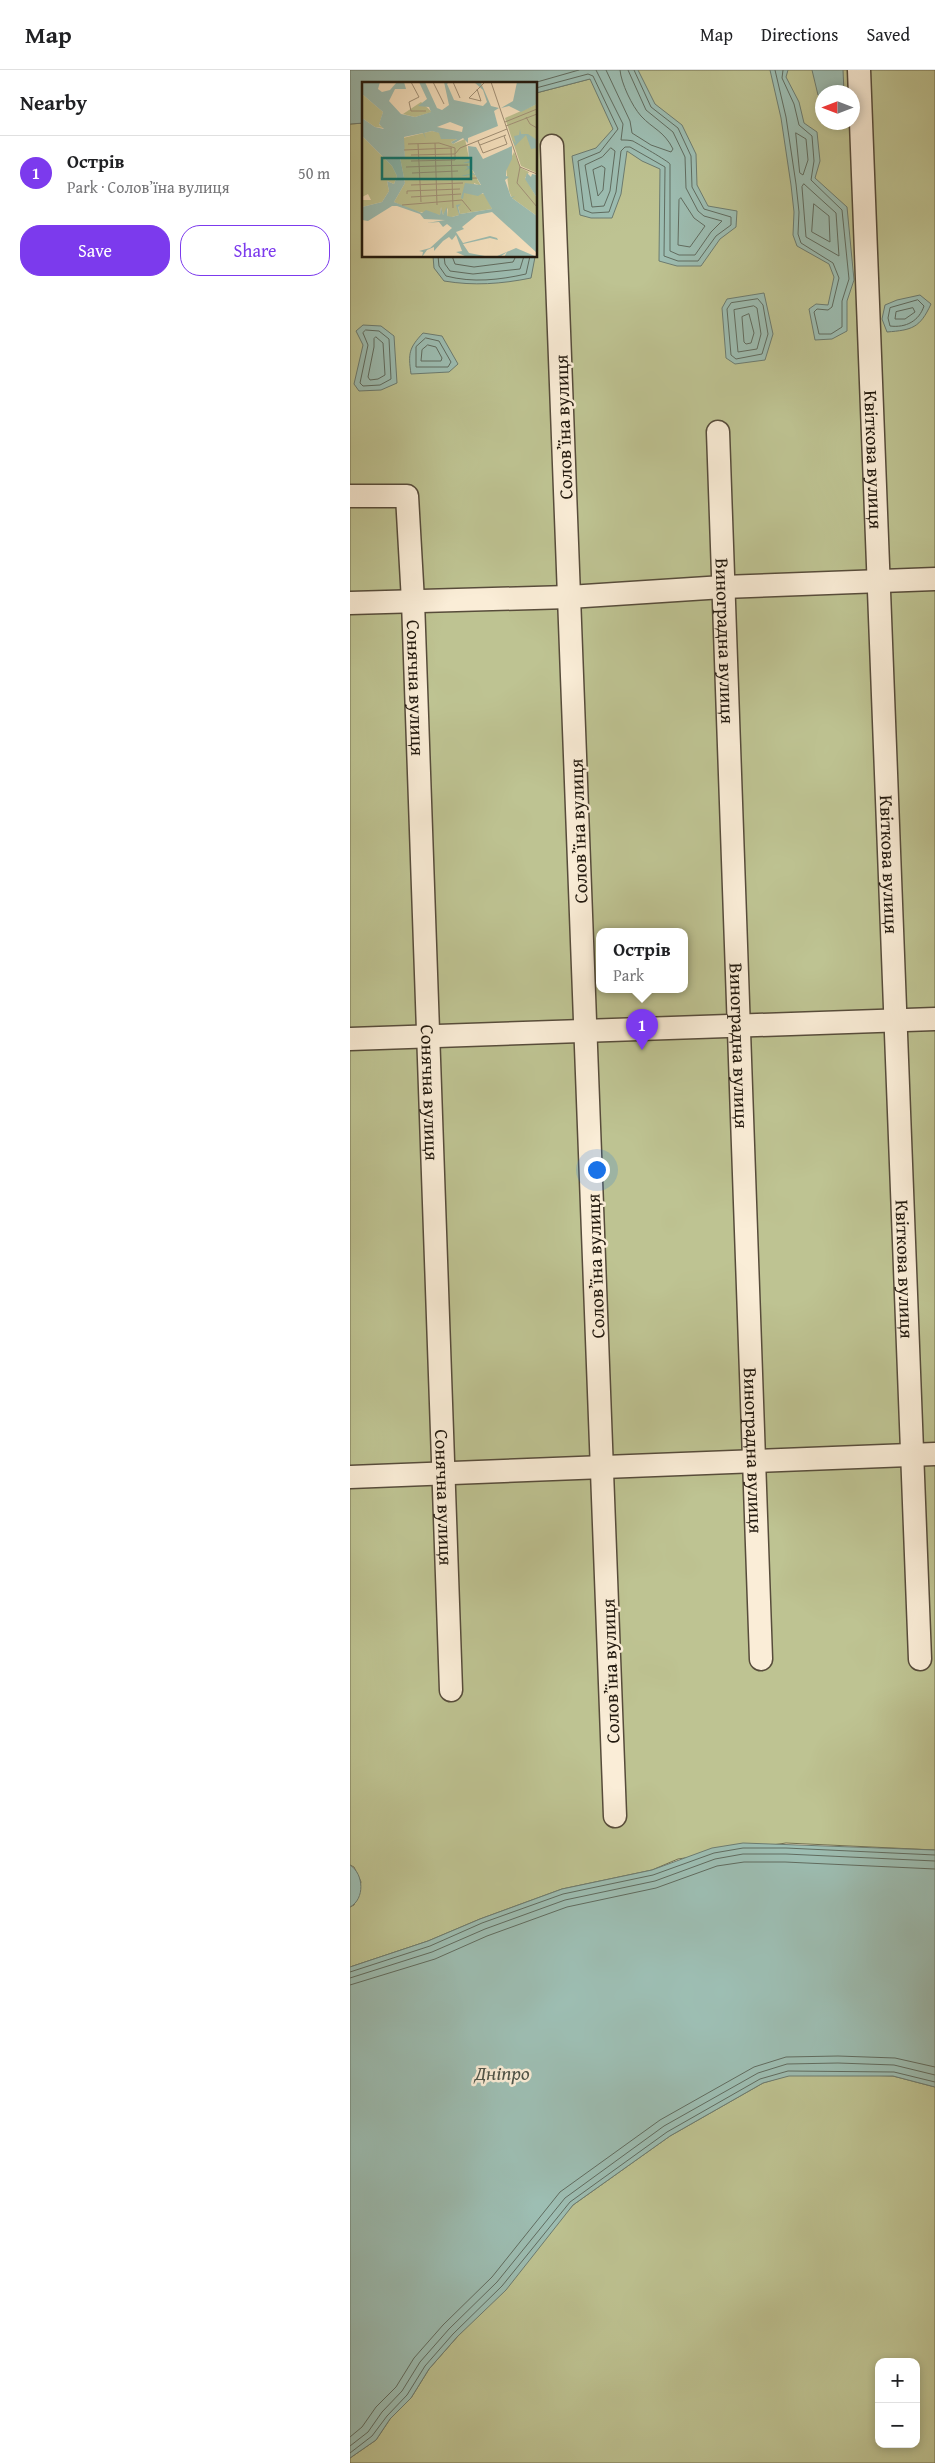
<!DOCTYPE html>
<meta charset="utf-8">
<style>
:root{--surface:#fff;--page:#f6f6f6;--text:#202124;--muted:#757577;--line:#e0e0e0;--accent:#7c3aed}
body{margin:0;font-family:"Gentium Book Plus",serif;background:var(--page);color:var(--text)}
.controls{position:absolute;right:15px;bottom:15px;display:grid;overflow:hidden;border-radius:10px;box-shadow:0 2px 8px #0003}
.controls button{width:45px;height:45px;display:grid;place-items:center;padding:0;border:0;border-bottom:1px solid var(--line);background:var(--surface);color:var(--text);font:25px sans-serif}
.compass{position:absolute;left:465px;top:15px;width:45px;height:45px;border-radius:50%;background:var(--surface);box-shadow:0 2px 8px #0003;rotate:270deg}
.you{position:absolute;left:246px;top:1099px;width:18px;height:18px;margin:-12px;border:4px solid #fff;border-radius:50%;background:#1a73e8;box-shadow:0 0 0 8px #1a73e833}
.badge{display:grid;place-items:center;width:32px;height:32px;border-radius:50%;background:var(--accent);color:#fff;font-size:16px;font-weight:700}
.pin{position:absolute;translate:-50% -41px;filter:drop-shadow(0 1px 2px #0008)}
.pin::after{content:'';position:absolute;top:26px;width:18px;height:15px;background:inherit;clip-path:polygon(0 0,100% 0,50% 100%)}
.popup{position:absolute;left:246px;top:858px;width:92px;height:65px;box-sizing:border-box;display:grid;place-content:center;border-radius:10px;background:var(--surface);filter:drop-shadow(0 1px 4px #0005);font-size:16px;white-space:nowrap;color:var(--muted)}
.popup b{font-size:19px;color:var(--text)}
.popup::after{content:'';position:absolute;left:50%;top:100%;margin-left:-10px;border:10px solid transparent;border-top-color:var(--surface)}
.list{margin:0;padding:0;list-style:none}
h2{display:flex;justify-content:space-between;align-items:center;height:65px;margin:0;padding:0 20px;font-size:21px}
h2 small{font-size:16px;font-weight:400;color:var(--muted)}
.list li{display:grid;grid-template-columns:32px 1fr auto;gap:15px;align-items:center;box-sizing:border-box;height:75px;padding:0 20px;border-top:1px solid var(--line)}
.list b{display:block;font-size:19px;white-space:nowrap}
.list p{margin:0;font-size:16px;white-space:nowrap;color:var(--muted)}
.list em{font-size:16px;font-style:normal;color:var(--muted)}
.actions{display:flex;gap:10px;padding:15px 20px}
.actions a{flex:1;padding:11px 0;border:1px solid var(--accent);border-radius:20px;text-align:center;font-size:18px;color:var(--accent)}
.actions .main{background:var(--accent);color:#fff}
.map{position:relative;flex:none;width:585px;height:2393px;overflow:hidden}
header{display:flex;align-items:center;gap:30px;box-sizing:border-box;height:70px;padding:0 25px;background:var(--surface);border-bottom:1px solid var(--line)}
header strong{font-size:24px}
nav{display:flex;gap:28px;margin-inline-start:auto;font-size:18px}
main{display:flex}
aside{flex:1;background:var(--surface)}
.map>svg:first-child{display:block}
</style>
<header>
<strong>Map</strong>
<nav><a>Map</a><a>Directions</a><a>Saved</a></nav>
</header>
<main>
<aside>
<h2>Nearby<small></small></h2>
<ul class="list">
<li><span class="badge">1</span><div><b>Острів</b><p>Park · Соловʼїна вулиця</p></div><em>50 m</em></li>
</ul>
<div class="actions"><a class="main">Save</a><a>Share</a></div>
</aside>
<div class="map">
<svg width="585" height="2393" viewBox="0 0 585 2393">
<rect width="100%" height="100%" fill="#f7e3c1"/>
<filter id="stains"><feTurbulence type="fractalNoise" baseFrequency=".004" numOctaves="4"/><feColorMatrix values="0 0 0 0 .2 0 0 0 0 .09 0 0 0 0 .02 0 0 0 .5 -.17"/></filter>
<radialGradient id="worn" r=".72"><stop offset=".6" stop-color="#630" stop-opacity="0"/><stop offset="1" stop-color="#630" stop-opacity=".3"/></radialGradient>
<path fill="#bec392" stroke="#706e50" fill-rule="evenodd" d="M 274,0 L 585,0 L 585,1780 L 436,1773 L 328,1789 L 302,1800 L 212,1819 L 130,1849 L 78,1871 L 0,1897 L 0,1837 L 4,1835 L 11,1812 L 4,1797 L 0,1795 L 0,54 L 14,53 L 14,186 L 186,186 L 186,23 ZM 472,22 L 502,22 L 502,52 L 472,52 ZM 250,861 L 334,861 L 334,919 L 250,919 Z
M 488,2004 L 543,2006 L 585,2017 L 585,2393 L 0,2393 L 0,2388 L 26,2370 L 40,2349 L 61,2328 L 79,2299 L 223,2135 L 320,2066 L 413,2013 L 439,2005 ZM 529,2292 L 566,2292 L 566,2374 L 529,2374 Z"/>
<path fill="#9dbeb3" stroke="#6c7c71" d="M 0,0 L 288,0 L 305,34 L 332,55 L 346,84 L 347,115 L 358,136 L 387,141 L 386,157 L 370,169 L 351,196 L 327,196 L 309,191 L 310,99 L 292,91 L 277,81 L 271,124 L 262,148 L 241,148 L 230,145 L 222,86 L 246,78 L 263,59 L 240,9 L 186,23 L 186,14 L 14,14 L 14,53 L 0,54 Z
M 420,0 L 438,0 L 436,7 L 449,32 L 454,53 L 467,62 L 470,91 L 465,108 L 497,137 L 504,210 L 497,231 L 497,261 L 482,269 L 465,270 L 459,239 L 466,234 L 478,235 L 484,207 L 479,194 L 447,176 L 443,165 L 444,142 L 441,115 L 431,48 Z
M 462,0 L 493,0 L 494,22 L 472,22 L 472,27 L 468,25 Z
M 83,186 L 185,186 L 185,187 L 181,208 C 151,214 124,216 94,211 L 84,198 Z
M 414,223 L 423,264 L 415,290 L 385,294 L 376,288 L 372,238 L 377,229 Z
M 570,225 L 581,234 C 570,258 562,260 537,262 L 532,249 L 535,235 L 547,230 Z
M 13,255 L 31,256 L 44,266 L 47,313 L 31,320 L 9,321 L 4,314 L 13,275 L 6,261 Z
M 73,263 L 92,266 L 108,294 L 99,302 L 61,304 C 58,283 59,278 73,263 Z
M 393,1773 L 585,1780 L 585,2017 L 543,2006 L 439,2006 L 413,2013 L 320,2066 L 223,2135 L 156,2220 L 107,2267 L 79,2299 L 61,2328 L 40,2349 L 26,2370 L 0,2388 L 0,1897 L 78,1871 L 130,1849 L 212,1819 L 302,1800 L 362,1778 Z
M 0,1795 C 14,1804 15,1829 0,1837 Z"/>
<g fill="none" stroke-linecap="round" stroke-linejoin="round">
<path stroke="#606c60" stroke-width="1" d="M 246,0 L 273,54 L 271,70 C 275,70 279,70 283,71 C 288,74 318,91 320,94 L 320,181 L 329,185 L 345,185 L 361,162 L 372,151 L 354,146 L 348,141 L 336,118 L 335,87 L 323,62 L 296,40 L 278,0
M 256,0 L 280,51 L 282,63 L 301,75 L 321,82 L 323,79 C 314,61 303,59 291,46 C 282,36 271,13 270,0
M 425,0 L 436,47 L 446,114 L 449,142 L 448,164 L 451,173 L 483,193 L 489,208 L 482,237 L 478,240 L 467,239 L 464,242 L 469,264 L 481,264 L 492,257 L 492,231 L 499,209 L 492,140 L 461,110 L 464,91 L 462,66 L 449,55 L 444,34 L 432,8 L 433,0
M 180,14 L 229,0
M 186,18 L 238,4 L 243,6 L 268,59 L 250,82 L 228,91 L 234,140 L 242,143 L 259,142 L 266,122 L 271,81 L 275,77 L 280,77 L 315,97 L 314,186 L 328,191 L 348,191 L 366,166 L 381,155 L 381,147 L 354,139 L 342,117 L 341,86 L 328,58 L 301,37 L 284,0
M 446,63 L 456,69 L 458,90 L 453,105 L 450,103 Z
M 261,78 L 265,81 L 260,121 L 254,136 L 242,137 L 235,95 L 252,87 Z
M 252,96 L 255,98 L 253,120 L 248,126 L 243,100 Z
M 454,114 L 486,143 L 489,186 L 456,167 L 452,117 Z
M 331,128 L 344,148 L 355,156 L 340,177 L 328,175 L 329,130 Z
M 464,134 L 479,146 L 480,172 L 462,162 Z
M 88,186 L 89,196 L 96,206 C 123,213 149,210 176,204 L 180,186
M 94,186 L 95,194 L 100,201 L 123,204 L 170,199 L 174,186
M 102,186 L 105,194 L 124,197 L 163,192 L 166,186
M 408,229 L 413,235 L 418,264 L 412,284 L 386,289 L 381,285 L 377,239 L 381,233 Z
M 568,230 L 574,236 C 569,251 556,258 540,256 L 538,248 L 540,238 Z
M 404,236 L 407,238 L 411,264 L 407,279 L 388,282 L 384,240 Z
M 563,238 L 565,242 L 555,249 L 545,249 L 546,242 Z
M 399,244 L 404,263 L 401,273 L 396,274 L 394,272 L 392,247 Z
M 16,260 L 29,261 L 39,269 L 41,309 L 30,315 L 13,316 L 10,313 L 18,275 L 13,263 Z
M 26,267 L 33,273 L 35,305 L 28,309 L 20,310 L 18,307 L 24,277 L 24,269 Z
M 76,268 L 89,271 L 101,292 L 98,297 L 66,297 L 66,277 Z
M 78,275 L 86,277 L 92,288 L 91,291 L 71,291 L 72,280 Z
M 0,1902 L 80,1876 L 132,1853 L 213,1824 L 303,1805 L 364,1783 L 393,1778 L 436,1778 L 585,1785
M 0,1908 L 82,1882 L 135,1859 L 215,1830 L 305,1811 L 365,1789 L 393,1784 L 436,1784 L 585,1791
M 0,1915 L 85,1889 L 137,1866 L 217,1837 L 306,1818 L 367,1796 L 394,1792 L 435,1792 L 585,1799
M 0,2367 L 12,2357 L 26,2337 L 46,2317 L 64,2288 L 93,2255 L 142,2207 L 210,2122 L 310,2050 L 404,1997 L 436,1987 L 488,1986 L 545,1988 L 585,1997
M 0,2376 L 18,2362 L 32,2342 L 52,2321 L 70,2292 L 99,2259 L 147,2212 L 215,2128 L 314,2056 L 408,2003 L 437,1994 L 488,1993 L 544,1995 L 585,2005
M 0,2383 L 22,2366 L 37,2346 L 57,2325 L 75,2296 L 103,2264 L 152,2216 L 220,2132 L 317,2062 L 410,2009 L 438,2001 L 544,2002 L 585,2012"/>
<g stroke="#574c3b" stroke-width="25">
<g id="minor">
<path id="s1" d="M 509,0 L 570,1589"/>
<path d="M 202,76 L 265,1746"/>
<path id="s2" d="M 368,362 L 411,1589"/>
<path id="s3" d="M 0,426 L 57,426 L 63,531 L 101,1620"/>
<path d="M 0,533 L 219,527 L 373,517 L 585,509"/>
<path d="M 0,969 L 585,949"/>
<path d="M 0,1407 L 585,1384"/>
</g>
</g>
<use href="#minor" stroke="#faedd7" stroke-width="22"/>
</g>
<g text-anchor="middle" stroke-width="5" stroke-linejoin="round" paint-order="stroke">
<g font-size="19" fill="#22190e" stroke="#faedd7">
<text transform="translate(213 357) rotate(-92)" y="7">Соловʼїна вулиця</text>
<text dy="7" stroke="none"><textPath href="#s1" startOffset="390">Квіткова вулиця</textPath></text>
<text dy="7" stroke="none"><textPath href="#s2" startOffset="209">Виноградна вулиця</textPath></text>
<text dy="7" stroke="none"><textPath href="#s3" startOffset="249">Сонячна вулиця</textPath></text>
<text transform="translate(228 761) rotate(-92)" y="7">Соловʼїна вулиця</text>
<text dy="7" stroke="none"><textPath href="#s1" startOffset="795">Квіткова вулиця</textPath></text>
<text dy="7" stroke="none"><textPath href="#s2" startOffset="614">Виноградна вулиця</textPath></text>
<text dy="7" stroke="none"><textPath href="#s3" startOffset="654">Сонячна вулиця</textPath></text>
<text transform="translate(245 1196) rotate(-92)" y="7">Соловʼїна вулиця</text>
<text dy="7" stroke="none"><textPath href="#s1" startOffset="1200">Квіткова вулиця</textPath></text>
<text dy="7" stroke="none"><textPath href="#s2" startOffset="1019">Виноградна вулиця</textPath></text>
<text dy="7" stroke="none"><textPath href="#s3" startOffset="1059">Сонячна вулиця</textPath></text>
<text transform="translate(260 1601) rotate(-92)" y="7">Соловʼїна вулиця</text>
</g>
<g font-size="20" font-style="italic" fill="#4d5348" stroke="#faedd7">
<text x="152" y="2010">Дніпро</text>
</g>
</g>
<g transform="translate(12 12)">
<rect width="175" height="175" fill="#f7e3c1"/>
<path d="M 0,12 L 21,30 L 17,43 L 23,46 L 13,45 L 0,36 ZM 59,20 L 70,30 L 53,35 L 41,32 ZM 175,22 L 175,91 L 159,84 L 143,36 ZM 70,49 L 92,54 L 78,55 L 95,57 L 89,60 L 91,62 L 103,57 L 109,86 L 119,104 L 112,101 L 113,111 L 123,112 L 130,127 L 98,132 L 96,123 L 97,133 L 90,135 L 85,135 L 86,126 L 81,133 L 79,125 L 78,133 L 51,129 L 32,120 L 43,101 L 38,75 L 43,75 L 41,56 ZM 0,54 L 30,84 L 35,94 L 32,102 L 25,99 L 27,109 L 20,120 L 0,125 L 0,118 L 9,118 L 6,112 L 0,115 ZM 152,70 L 159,86 L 167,90 L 163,96 L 175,116 L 175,134 L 150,116 L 147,109 L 144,86 Z" fill="#bec392"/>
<path d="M 0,0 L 18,0 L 16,7 L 20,10 L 28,8 L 35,0 L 42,0 L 44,7 L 33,7 L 27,19 L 39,32 L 53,35 L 69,30 L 67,25 L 56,24 L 65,17 L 57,0 L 63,0 L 75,26 L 80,28 L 87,23 L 82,0 L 87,0 L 85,2 L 92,18 L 121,24 L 125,20 L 121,8 L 112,0 L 119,1 L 129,24 L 137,26 L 132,29 L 136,44 L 106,56 L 106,61 L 101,56 L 91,62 L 89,60 L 95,57 L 79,57 L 77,51 L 70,49 L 62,51 L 64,57 L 61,51 L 42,55 L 43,75 L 38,75 L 43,101 L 32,120 L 60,131 L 64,128 L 78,133 L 79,125 L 81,133 L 85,125 L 85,134 L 90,135 L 97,133 L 94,123 L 99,122 L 96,125 L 98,132 L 130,127 L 121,111 L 116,114 L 102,111 L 101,117 L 99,116 L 103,101 L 119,103 L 113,93 L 109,92 L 104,94 L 99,94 L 111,91 L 113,92 L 109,86 L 102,89 L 106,86 L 104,84 L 109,84 L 108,81 L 101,81 L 107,79 L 106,64 L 114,65 L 121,77 L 150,64 L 150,77 L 144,89 L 144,94 L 147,95 L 143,98 L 149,115 L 153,114 L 150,116 L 175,134 L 175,171 L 130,130 L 115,133 L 100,145 L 102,147 L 94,150 L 101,161 L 128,154 L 135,156 L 136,158 L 128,156 L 101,162 L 107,171 L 128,175 L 105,175 L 94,170 L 100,169 L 94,153 L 90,158 L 87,155 L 81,159 L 72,169 L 72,165 L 65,168 L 60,175 L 61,170 L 57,169 L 68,166 L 90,146 L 85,142 L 81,145 L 77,140 L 65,141 L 83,138 L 62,137 L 58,132 L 35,124 L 30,124 L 6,139 L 0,138 L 0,125 L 20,120 L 27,109 L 25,99 L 32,102 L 35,94 L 30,84 L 0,54 L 0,36 L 13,45 L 22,47 L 17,42 L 21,30 L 0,12 ZM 88,40 L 101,45 L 100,50 L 75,45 ZM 155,0 L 175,0 L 175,22 L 159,30 L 147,24 L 139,26 L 151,19 ZM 158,47 L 159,52 L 166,52 L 175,58 L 175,66 L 169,67 L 164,53 L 153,64 L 150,57 L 154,62 L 152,54 L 157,53 ZM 165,91 L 169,95 L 170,92 L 175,93 L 175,116 L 163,97 ZM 154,166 L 175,175 L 142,175 L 145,170 L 138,175 L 133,175 Z" fill="#9dbeb3" fill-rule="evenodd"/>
<path fill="none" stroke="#a29279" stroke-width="1" d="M 49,0 L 57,15 L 47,20 L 49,29 L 64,29M 71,0 L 82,22M 91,0 L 98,16M 129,0 L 158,85 L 175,92M 107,16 L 119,19 L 115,7M 107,16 L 123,0M 164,35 L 168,42 L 175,46M 143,40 L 175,27M 144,44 L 175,32M 116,59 L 121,71 L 145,62 L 142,54M 73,61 L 75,123M 46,62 L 77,61 L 93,66M 56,62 L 59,120M 118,63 L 144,53M 89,66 L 91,126M 42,68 L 90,66M 49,73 L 93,72 L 98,66 L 145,47M 49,79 L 93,78 L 93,66M 44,85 L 106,83M 158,85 L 155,101 L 175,125M 50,91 L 96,89M 50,97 L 115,96M 49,103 L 101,101M 45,112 L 45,109 L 98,107M 49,115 L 99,112M 40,123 L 100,118 L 109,129"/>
<path fill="#0f766e" fill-opacity="0.15" stroke="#0f766e" stroke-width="2.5" d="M 20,76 L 109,76 L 109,97 L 20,97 Z"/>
<rect width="175" height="175" fill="none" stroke="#22190e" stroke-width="2.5"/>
</g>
<rect width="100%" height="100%" filter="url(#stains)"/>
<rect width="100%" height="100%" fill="url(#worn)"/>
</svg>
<div class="controls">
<button>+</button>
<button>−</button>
</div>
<svg class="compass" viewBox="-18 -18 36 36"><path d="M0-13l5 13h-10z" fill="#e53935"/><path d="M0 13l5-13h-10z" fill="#757577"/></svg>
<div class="you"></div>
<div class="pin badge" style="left:292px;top:980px">1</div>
<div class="popup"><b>Острів</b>Park</div>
</div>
</main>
